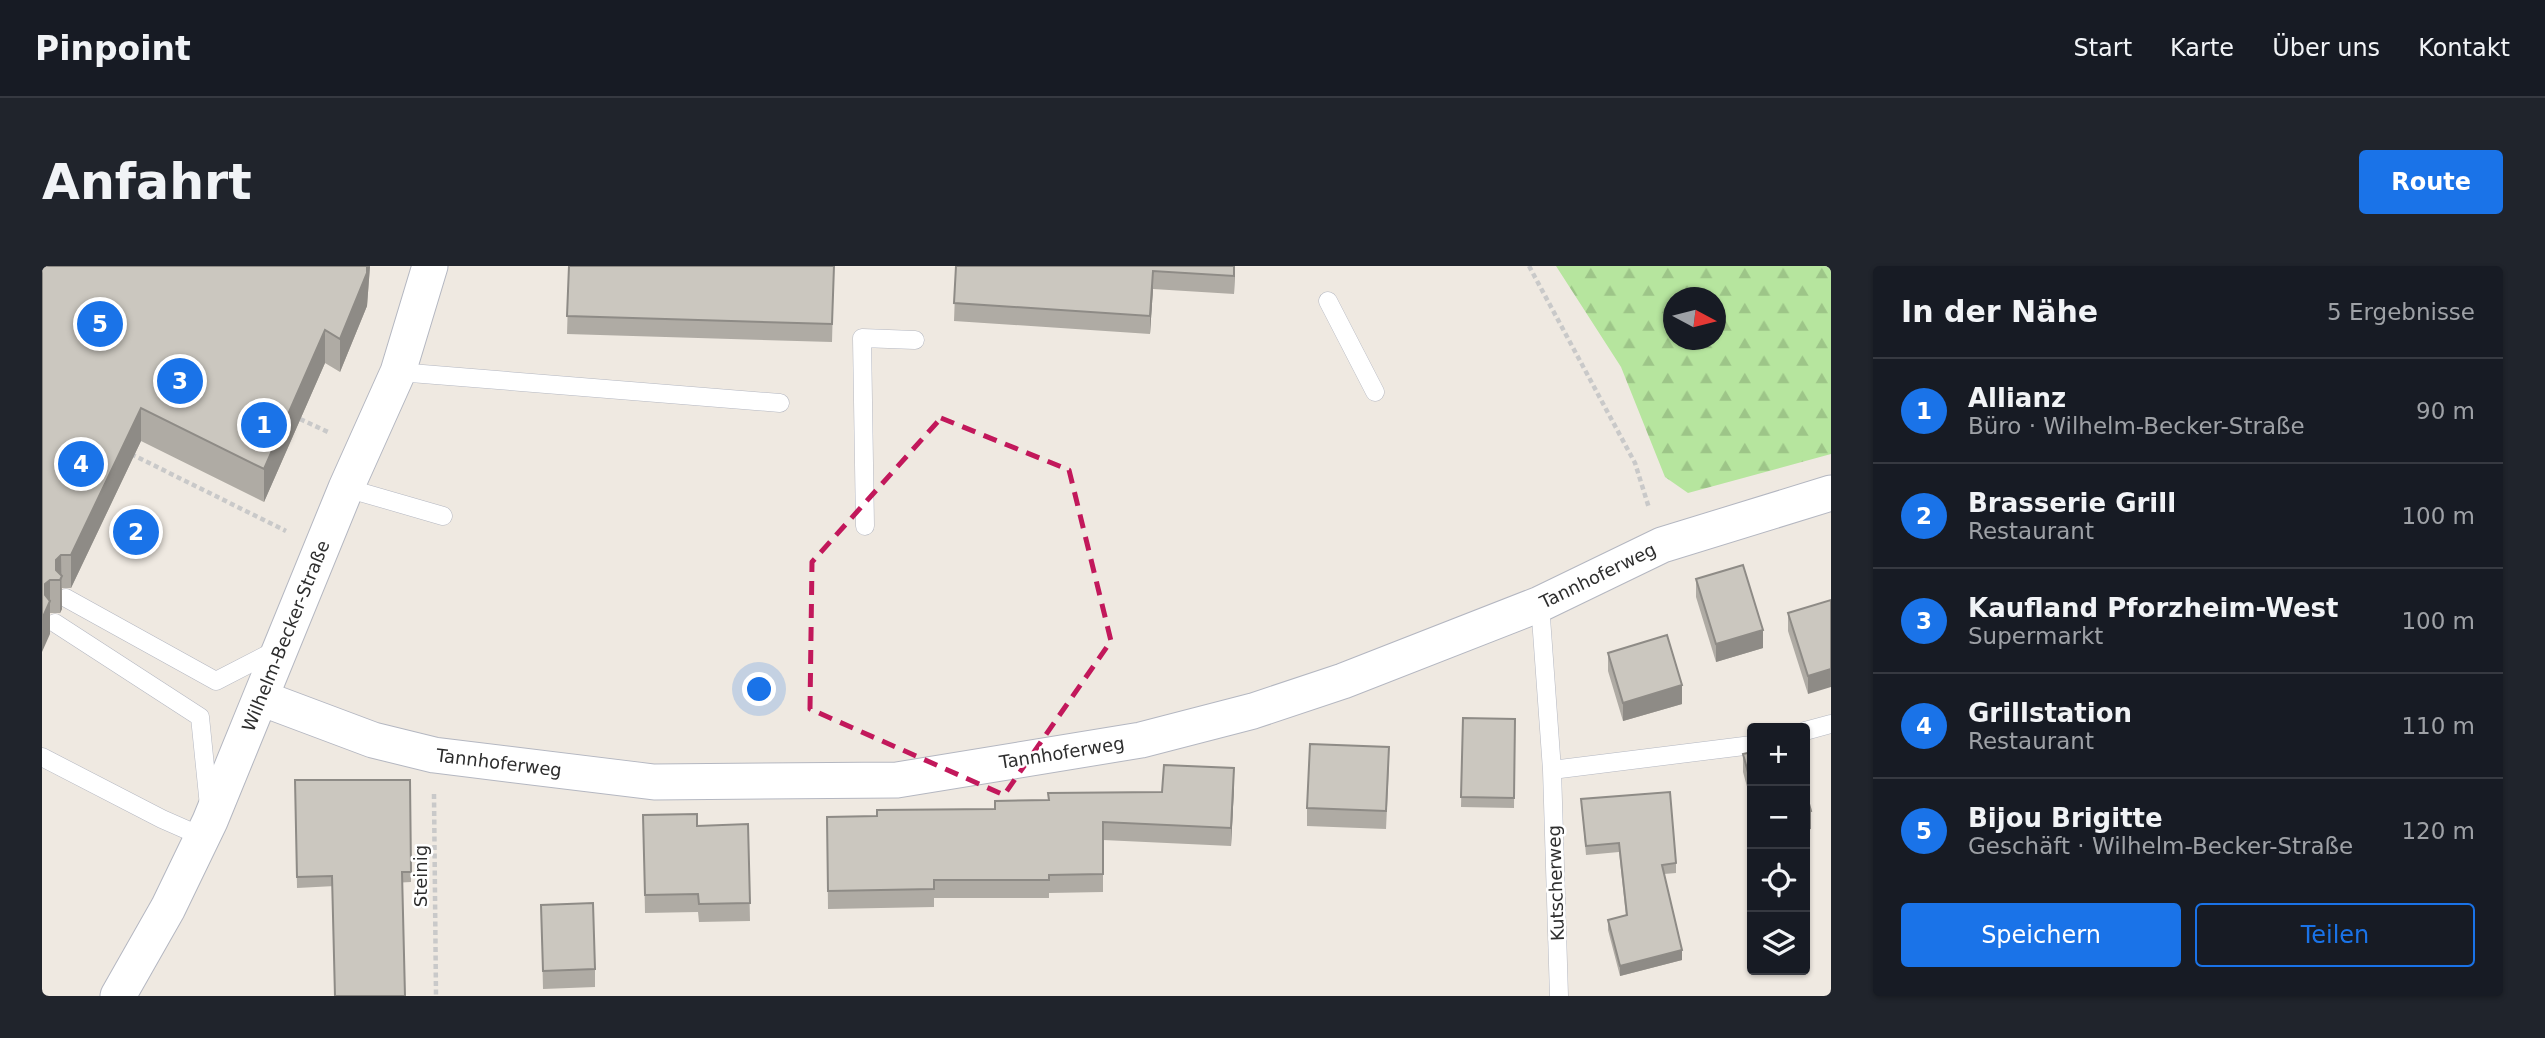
<!DOCTYPE html>
<html lang="de">
<meta charset="utf-8">
<style>
:root{--surface:#171b24;--page:#20242c;--text:#f1f3f6;--muted:#9ea1a6;--line:#363941;--accent:#1a73e8}
body{margin:0;font-family:"DejaVu Sans",sans-serif;background:var(--page);color:var(--text)}
.controls{position:absolute;right:21px;bottom:21px;display:grid;overflow:hidden;border-radius:7px;box-shadow:0 2px 5px #0004}
.controls button{width:63px;height:63px;display:grid;place-items:center;padding:0;border:0;border-bottom:2px solid var(--line);background:var(--surface);color:var(--text);font:35px sans-serif}
.compass{position:absolute;left:1621px;top:21px;width:63px;height:63px;border-radius:50%;background:var(--surface);box-shadow:0 2px 5px #0004;rotate:97deg}
.you{position:absolute;left:718px;top:424px;width:24px;height:24px;margin:-18px;border:5px solid #fff;border-radius:50%;background:#1a73e8;box-shadow:0 0 0 10px #1a73e833}
.badge{display:grid;place-items:center;width:46px;height:46px;border-radius:50%;background:var(--accent);color:#fff;font-size:23px;font-weight:700}
.pin{position:absolute;translate:-50% -50%;border:4px solid #fff;box-shadow:0 2px 7px #0006}
.list{margin:0;padding:0;list-style:none}
h2{display:flex;justify-content:space-between;align-items:center;height:91px;margin:0;padding:0 28px;font-size:30px}
h2 small{font-size:23px;font-weight:400;color:var(--muted)}
.list li{display:grid;grid-template-columns:46px 1fr auto;gap:21px;align-items:center;box-sizing:border-box;height:105px;padding:0 28px;border-top:2px solid var(--line)}
.list b{display:block;font-size:26px;white-space:nowrap}
.list p{margin:0;font-size:23px;white-space:nowrap;color:var(--muted)}
.list em{font-size:23px;font-style:normal;color:var(--muted)}
.actions{display:flex;gap:14px;padding:21px 28px}
.actions a{flex:1;padding:16px 0;border:2px solid var(--accent);border-radius:7px;text-align:center;font-size:24px;color:var(--accent)}
.actions .main{background:var(--accent);color:#fff}
.icon{flex:none;width:38px;height:38px;fill:none;stroke:currentColor;stroke-width:2;stroke-linecap:round;stroke-linejoin:round}
.map{position:relative;flex:none;width:1789px;height:730px;overflow:hidden;border-radius:7px}
header{display:flex;align-items:center;gap:42px;box-sizing:border-box;height:98px;padding:0 35px;background:var(--surface);border-bottom:2px solid var(--line)}
header strong{font-size:33px}
nav{display:flex;gap:38px;margin-inline-start:auto;font-size:24px}
.intro{display:flex;align-items:center;justify-content:space-between;box-sizing:border-box;height:168px;padding:0 42px}
h1{margin:0;font-size:49px}
.button{padding:18px 32px;border-radius:7px;background:var(--accent);color:#fff;font-size:24px;font-weight:700}
main{display:flex;gap:42px;padding:0 42px}
aside{flex:1;background:var(--surface);border-radius:7px;box-shadow:0 2px 5px #0004}
.map>svg:first-child{display:block}
</style>
<header>
<strong>Pinpoint</strong>
<nav><a>Start</a><a>Karte</a><a>Über uns</a><a>Kontakt</a></nav>
</header>
<div class="intro"><h1>Anfahrt</h1><a class="button">Route</a></div>
<main>
<div class="map">
<svg width="1789" height="730" viewBox="0 0 1789 730">
<defs>
<pattern id="forest-firs" width="22" height="20" patternUnits="userSpaceOnUse" patternTransform="scale(1.75)"><rect width="22" height="20" fill="#b6e59e"/><path d="M5 1l3.5 6h-7zM16 11l3.5 6h-7z" fill="#9dc588"/></pattern>
</defs>
<rect width="100%" height="100%" fill="#efe9e1"/>
<path fill="url(#forest-firs)" fill-rule="evenodd" d="M 1514,0 L 1789,0 L 1789,188 L 1646,227 L 1623,211 L 1579,101 ZM 1632,32 L 1674,32 L 1674,74 L 1632,74 Z"/>
<g fill="none" stroke-linecap="round" stroke-linejoin="round">
<g stroke="#b4b7c1" stroke-width="19">
<path id="service" d="M 1286,35 L 1333,126
M 356,106 L 738,137
M 304,222 L 401,250
M 823,260 L 820,72 L 873,74
M 24,332 L 174,415 L 236,383
M 1498,338 L 1510,504 L 1517,730
M 13,357 L 158,451 L 167,540
M 1763,465 L 1789,458
M 0,491 L 120,553 L 161,571
M 1510,504 L 1710,479"/>
</g>
<g stroke="#b4b7c1" stroke-width="37">
<path id="minor" d="M 219,432 L 331,474 L 392,489 L 612,516 L 855,514 L 1099,474 L 1211,445 L 1301,415 L 1498,338 L 1620,279 L 1789,227
M 76,730 L 126,642 L 168,555 L 304,222 L 356,106 L 388,0"/>
</g>
<path stroke="#c9c9c9" stroke-width="4.5" stroke-dasharray="5 3.5" stroke-linecap="butt" d="M 1487,0 L 1593,197 L 1607,242
M 258,153 L 286,166
M 89,188 L 244,265
M 392,528 L 394,730"/>
<use href="#service" stroke="#fff" stroke-width="18"/>
<use href="#minor" stroke="#fff" stroke-width="35"/>
</g>
<path fill="#afaba4" d="M 0,0 L 328,0 L 325,40 L 298,106 L 283,97 L 222,236 L 99,175 L 29,322 L 20,322 L 20,343 L 18,347 L 8,347 L 8,368 Z
M 527,0 L 792,0 L 790,76 L 525,68 Z
M 914,0 L 1193,0 L 1192,28 L 1111,23 L 1108,68 L 912,55 Z
M 1654,313 L 1721,382 L 1674,396 L 1654,331 Z
M 1789,334 L 1766,428 L 1746,365 L 1746,347 Z
M 1566,387 L 1640,438 L 1581,455 L 1566,405 Z
M 1421,452 L 1473,453 L 1472,542 L 1419,541 Z
M 1710,486 L 1710,539 L 1701,506 L 1701,488 Z
M 1347,499 L 1344,563 L 1265,560 L 1265,542 Z
M 253,514 L 368,514 L 369,616 L 255,622 Z
M 1192,521 L 1189,580 L 1061,574 L 1061,626 L 1007,627 L 1007,632 L 892,632 L 892,641 L 786,643 L 785,551 L 835,550 L 953,543 L 1006,534 Z
M 1539,533 L 1634,597 L 1634,607 L 1622,608 L 1640,694 L 1578,710 L 1566,664 L 1566,654 L 1584,650 L 1577,586 L 1544,589 Z
M 601,549 L 655,560 L 706,558 L 708,655 L 657,656 L 656,646 L 603,647 Z
M 499,639 L 553,703 L 553,721 L 501,723 Z"/>
<path fill="#8e8b86" d="M 325,0 L 328,0 L 325,40 L 298,106 L 298,73 Z
M 1192,0 L 1193,0 L 1192,28 Z
M 1111,5 L 1111,23 L 1108,68 L 1108,50 Z
M 283,64 L 283,97 L 222,236 L 222,203 Z
M 99,142 L 99,175 L 29,322 L 29,289 Z
M 19,289 L 20,343 L 18,347 L 18,314 L 14,314 L 14,294 Z
M 8,314 L 8,368 L 0,386 L 0,353 L 3,318 Z
M 1721,364 L 1721,382 L 1674,396 L 1674,378 Z
M 1789,403 L 1789,421 L 1766,428 L 1766,410 Z
M 1640,419 L 1640,438 L 1581,455 L 1581,437 Z
M 1192,502 L 1192,521 L 1189,580 L 1189,562 Z
M 1769,545 L 1769,563 L 1763,564 L 1763,546 Z
M 1640,684 L 1640,694 L 1578,710 L 1578,700 Z"/>
<path fill="#cbc7bf" stroke="#8e8b86" stroke-width="2" d="M 0,0 L 325,0 L 325,7 L 298,73 L 283,64 L 222,203 L 99,142 L 29,289 L 19,289 L 14,294 L 14,304 L 20,310 L 18,314 L 8,314 L 3,318 L 3,329 L 8,335 L 0,353 Z
M 527,0 L 792,0 L 790,58 L 525,50 Z
M 914,0 L 1192,0 L 1192,10 L 1111,5 L 1108,50 L 912,37 Z
M 1701,299 L 1721,364 L 1674,378 L 1654,313 Z
M 1789,334 L 1789,403 L 1766,410 L 1746,347 Z
M 1625,369 L 1640,419 L 1581,437 L 1566,387 Z
M 1421,452 L 1473,453 L 1472,532 L 1419,531 Z
M 1268,478 L 1347,481 L 1344,545 L 1265,542 Z
M 1710,486 L 1710,521 L 1701,488 Z
M 1122,499 L 1192,502 L 1189,562 L 1061,556 L 1061,608 L 1007,609 L 1007,614 L 892,614 L 892,623 L 786,625 L 785,551 L 835,550 L 835,544 L 953,543 L 953,535 L 1007,534 L 1006,527 L 1120,526 Z
M 253,514 L 368,514 L 369,606 L 360,606 L 363,730 L 293,730 L 290,610 L 255,611 Z
M 1763,523 L 1769,545 L 1763,546 Z
M 1628,526 L 1634,597 L 1620,599 L 1640,684 L 1578,700 L 1566,654 L 1585,649 L 1577,577 L 1544,580 L 1539,533 Z
M 655,548 L 655,560 L 706,558 L 708,637 L 657,638 L 656,628 L 603,629 L 601,549 Z
M 551,637 L 553,703 L 501,705 L 499,639 Z"/>
<path fill="none" stroke="#c2185b" stroke-width="5" stroke-dasharray="14 9" stroke-linejoin="round" d="M 899,152 L 1027,204 L 1069,375 L 962,529 L 768,443 L 770,296 Z"/>
<g text-anchor="middle" stroke-width="5" stroke-linejoin="round" paint-order="stroke">
<g font-size="18" fill="#2e2e2e" stroke="#fff">
<text transform="translate(1556 310) rotate(-26)" y="6">Tannhoferweg</text>
<text transform="translate(244 370) rotate(-68)" y="6">Wilhelm-Becker-Straße</text>
<text transform="translate(1020 487) rotate(-9)" y="6">Tannhoferweg</text>
<text transform="translate(457 497) rotate(7)" y="6">Tannhoferweg</text>
<text transform="translate(379 610) rotate(-90)" y="6">Steinig</text>
<text transform="translate(1514 617) rotate(-92)" y="6">Kutscherweg</text>
</g>
</g>
</svg>
<div class="controls">
<button>+</button>
<button>−</button>
<button><svg class="icon" aria-label="locate" viewBox="0 0 24 24"><circle cx="12" cy="12" r="6"/><path d="M12 2v4M12 18v4M2 12h4M18 12h4"/></svg></button>
<button><svg class="icon" aria-label="layers" viewBox="0 0 24 24"><path d="M12 4l9 5-9 5-9-5zM3 14l9 5 9-5"/></svg></button>
</div>
<svg class="compass" viewBox="-18 -18 36 36"><path d="M0-13l5 13h-10z" fill="#e53935"/><path d="M0 13l5-13h-10z" fill="#9ea1a6"/></svg>
<div class="you"></div>
<div class="pin badge" style="left:222px;top:159px">1</div>
<div class="pin badge" style="left:94px;top:266px">2</div>
<div class="pin badge" style="left:138px;top:115px">3</div>
<div class="pin badge" style="left:39px;top:198px">4</div>
<div class="pin badge" style="left:58px;top:58px">5</div>
</div>
<aside>
<h2>In der Nähe<small>5 Ergebnisse</small></h2>
<ul class="list">
<li><span class="badge">1</span><div><b>Allianz</b><p>Büro · Wilhelm-Becker-Straße</p></div><em>90 m</em></li>
<li><span class="badge">2</span><div><b>Brasserie Grill</b><p>Restaurant</p></div><em>100 m</em></li>
<li><span class="badge">3</span><div><b>Kaufland Pforzheim-West</b><p>Supermarkt</p></div><em>100 m</em></li>
<li><span class="badge">4</span><div><b>Grillstation</b><p>Restaurant</p></div><em>110 m</em></li>
<li><span class="badge">5</span><div><b>Bijou Brigitte</b><p>Geschäft · Wilhelm-Becker-Straße</p></div><em>120 m</em></li>
</ul>
<div class="actions"><a class="main">Speichern</a><a>Teilen</a></div>
</aside>
</main>
